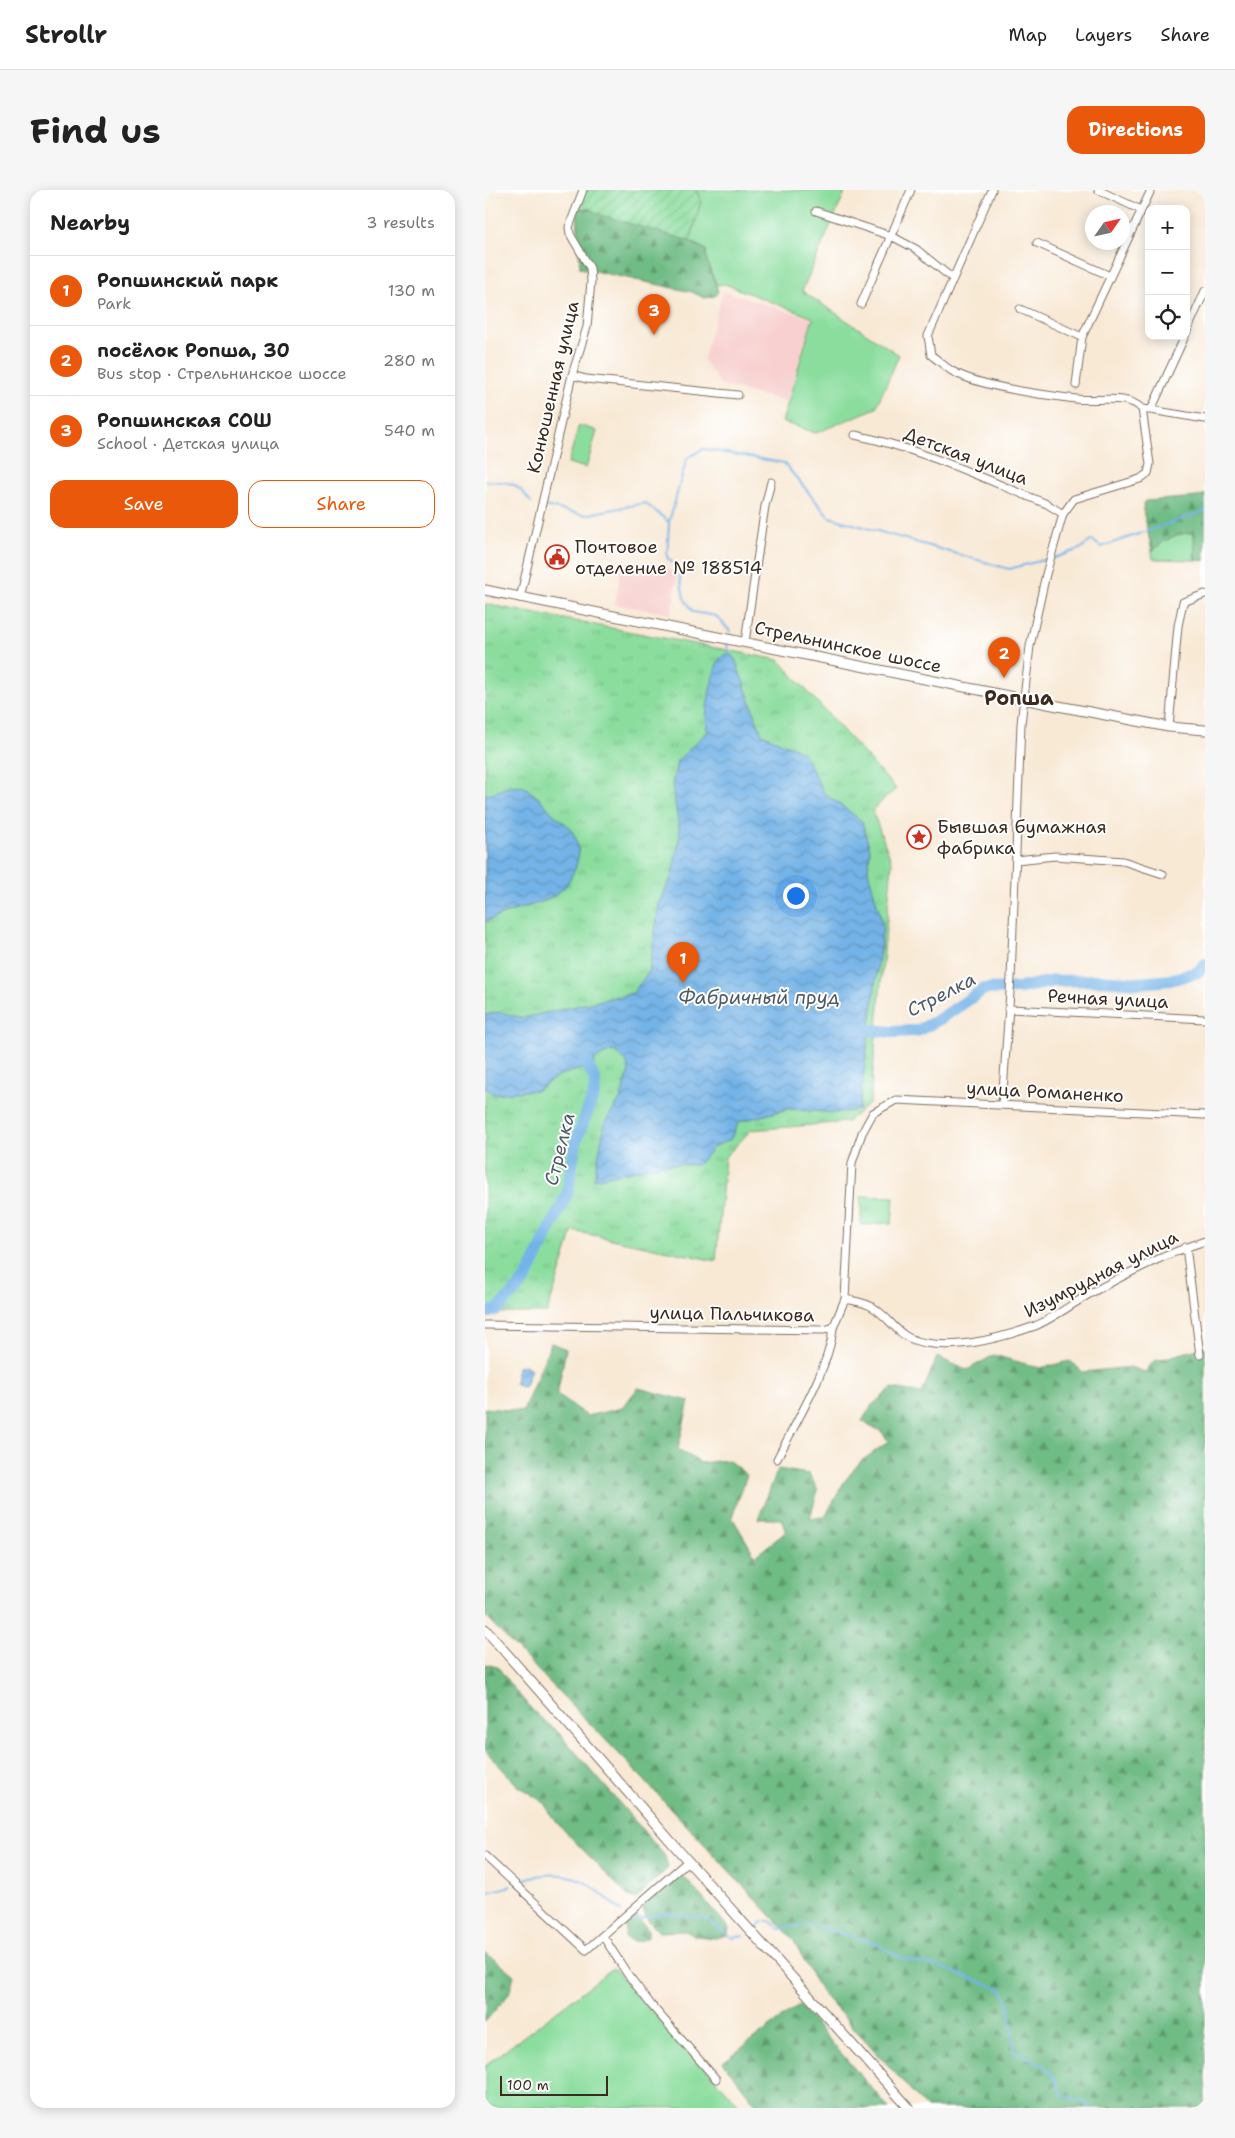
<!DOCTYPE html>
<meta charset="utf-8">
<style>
:root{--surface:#fff;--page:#f6f6f6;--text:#222;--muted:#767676;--line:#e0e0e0;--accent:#ea580c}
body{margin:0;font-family:"Shantell Sans",sans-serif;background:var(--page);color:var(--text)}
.controls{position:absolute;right:15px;top:15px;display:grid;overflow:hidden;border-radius:10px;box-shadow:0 2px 12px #0003}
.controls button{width:45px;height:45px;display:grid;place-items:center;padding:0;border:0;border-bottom:1px solid var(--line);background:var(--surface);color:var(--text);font:25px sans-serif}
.compass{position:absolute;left:600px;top:15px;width:45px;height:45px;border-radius:50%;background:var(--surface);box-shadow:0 2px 12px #0003;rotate:56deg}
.scale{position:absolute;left:15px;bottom:12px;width:108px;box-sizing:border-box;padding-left:5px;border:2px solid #3b2a1e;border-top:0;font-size:14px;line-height:18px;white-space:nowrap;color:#3b2a1e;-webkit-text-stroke:4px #fff;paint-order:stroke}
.you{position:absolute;left:310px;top:705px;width:18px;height:18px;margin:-12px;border:4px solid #fff;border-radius:50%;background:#1a73e8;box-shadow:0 0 0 8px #1a73e833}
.badge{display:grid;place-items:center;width:32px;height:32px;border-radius:50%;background:var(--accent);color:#fff;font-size:16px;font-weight:700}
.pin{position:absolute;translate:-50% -41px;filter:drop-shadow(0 1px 2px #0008)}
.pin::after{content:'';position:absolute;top:26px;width:18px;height:15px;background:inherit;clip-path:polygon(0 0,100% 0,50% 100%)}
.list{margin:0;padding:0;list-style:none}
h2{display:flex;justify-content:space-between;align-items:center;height:65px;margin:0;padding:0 20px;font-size:21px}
h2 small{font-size:16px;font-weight:400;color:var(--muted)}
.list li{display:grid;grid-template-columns:32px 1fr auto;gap:15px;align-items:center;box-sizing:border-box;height:70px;padding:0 20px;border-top:1px solid var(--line)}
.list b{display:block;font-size:19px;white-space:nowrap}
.list p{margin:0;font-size:16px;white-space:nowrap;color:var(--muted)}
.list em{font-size:16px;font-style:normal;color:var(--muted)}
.actions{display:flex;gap:10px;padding:15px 20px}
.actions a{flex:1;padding:11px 0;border:1px solid var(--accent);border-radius:15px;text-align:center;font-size:18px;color:var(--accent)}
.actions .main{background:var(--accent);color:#fff}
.icon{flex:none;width:28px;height:28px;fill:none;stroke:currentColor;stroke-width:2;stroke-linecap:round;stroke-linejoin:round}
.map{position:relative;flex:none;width:720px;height:1918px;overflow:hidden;border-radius:15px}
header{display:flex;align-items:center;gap:30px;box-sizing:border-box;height:70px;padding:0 25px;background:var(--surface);border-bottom:1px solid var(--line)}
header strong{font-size:24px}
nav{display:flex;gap:28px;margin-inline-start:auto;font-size:18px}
.intro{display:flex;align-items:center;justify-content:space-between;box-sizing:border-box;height:120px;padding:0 30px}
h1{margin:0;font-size:35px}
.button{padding:12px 22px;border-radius:15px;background:var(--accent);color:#fff;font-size:18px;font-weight:700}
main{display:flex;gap:30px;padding:0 30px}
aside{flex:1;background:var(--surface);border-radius:15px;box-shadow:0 2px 12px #0003}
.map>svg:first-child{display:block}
</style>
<header>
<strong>Strollr</strong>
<nav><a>Map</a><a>Layers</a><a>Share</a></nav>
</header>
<div class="intro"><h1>Find us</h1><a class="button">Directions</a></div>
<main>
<aside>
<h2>Nearby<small>3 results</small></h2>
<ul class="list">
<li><span class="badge">1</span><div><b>Ропшинский парк</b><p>Park</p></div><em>130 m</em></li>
<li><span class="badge">2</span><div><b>посёлок Ропша, 30</b><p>Bus stop · Стрельнинское шоссе</p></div><em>280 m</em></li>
<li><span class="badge">3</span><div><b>Ропшинская СОШ</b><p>School · Детская улица</p></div><em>540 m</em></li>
</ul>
<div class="actions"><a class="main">Save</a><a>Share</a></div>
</aside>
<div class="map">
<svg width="720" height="1918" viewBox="0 0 720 1918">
<defs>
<pattern id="forest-firs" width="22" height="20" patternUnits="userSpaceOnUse" patternTransform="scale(1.25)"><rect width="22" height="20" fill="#70bc85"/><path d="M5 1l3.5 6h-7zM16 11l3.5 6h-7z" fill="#5d996c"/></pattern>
<pattern id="park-tufts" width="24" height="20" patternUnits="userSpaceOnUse" patternTransform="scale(1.25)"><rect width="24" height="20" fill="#8bdd9e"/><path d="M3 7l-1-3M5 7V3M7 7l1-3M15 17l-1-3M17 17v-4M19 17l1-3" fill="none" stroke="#79be88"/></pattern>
<pattern id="garden-furrows" width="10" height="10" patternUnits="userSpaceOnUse" patternTransform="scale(1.25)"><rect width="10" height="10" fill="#8bdd9e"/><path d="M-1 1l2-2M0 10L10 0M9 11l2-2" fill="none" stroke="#79be88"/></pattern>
<pattern id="water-waves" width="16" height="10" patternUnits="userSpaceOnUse" patternTransform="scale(1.25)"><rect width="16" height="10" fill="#73b3e7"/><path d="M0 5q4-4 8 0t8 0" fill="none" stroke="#6092bb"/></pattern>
</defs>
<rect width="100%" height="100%" fill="#fff"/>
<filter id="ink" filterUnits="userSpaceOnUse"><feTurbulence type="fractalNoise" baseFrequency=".02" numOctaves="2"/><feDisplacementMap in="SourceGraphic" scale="10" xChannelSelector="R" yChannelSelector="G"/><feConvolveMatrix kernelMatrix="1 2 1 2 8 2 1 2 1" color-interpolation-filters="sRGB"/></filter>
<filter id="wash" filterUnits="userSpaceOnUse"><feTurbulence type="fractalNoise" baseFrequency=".0096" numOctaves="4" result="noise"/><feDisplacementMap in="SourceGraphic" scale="20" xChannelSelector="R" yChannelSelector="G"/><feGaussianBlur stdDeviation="1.12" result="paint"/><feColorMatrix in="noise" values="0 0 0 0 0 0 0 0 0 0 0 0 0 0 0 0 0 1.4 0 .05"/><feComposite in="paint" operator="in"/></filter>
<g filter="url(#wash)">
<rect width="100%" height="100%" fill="#f8e9d5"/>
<path fill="#f7d0cf" d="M 238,101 L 327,129 L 301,212 L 236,195 L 218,170 Z
M 137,372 L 193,382 L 186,424 L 130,414 Z"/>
<path fill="#8bdd9e" stroke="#63845e" d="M 211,0 L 361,0 L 317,101 L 414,165 L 391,218 L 331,243 L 297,232 L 328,128 L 240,94 L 232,95 L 221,72 L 221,60 L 205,51 L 216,11 Z
M 94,235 L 112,241 L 101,278 L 83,273 Z
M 698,342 L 709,343 L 710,370 L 668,369 L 667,361 L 683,348 Z
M 128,1778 L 257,1918 L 0,1918 L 0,1876 Z"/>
<path fill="url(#forest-firs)" stroke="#567352" d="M 103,18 C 141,36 184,39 221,60 C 221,77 230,86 233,102 L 230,106 L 219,108 L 207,102 L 95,78 L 92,19 Z
M 720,304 L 720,371 L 710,370 L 709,343 C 691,342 680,350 667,361 L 658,320 L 660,311 L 713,307 Z
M 66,1153 L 81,1159 L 72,1205 L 102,1226 L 137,1218 L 153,1198 L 204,1211 L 193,1259 L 216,1273 L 243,1270 L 262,1285 L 247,1327 L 270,1366 L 301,1342 L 296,1329 L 273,1329 L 293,1279 L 324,1284 L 333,1300 L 325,1328 L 340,1327 L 359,1292 L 375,1272 L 403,1252 L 397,1242 L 377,1231 L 386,1216 L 407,1198 L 437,1203 L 452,1167 L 482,1180 L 509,1165 L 555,1178 L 585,1171 L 598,1182 L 645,1177 L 660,1182 L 669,1171 L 720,1157 L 720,1918 L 442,1918 L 336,1802 L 308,1749 L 144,1574 L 0,1426 L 0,1218 L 38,1221 Z
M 0,1474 L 13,1477 L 25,1494 L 48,1521 L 75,1544 L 180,1666 L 183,1678 L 151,1709 L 143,1706 L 72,1633 L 58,1612 L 33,1596 L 0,1560 Z
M 192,1686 L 199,1687 L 244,1738 L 243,1745 L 230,1748 L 211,1746 L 200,1741 L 174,1742 L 164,1731 L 157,1718 L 160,1712 Z
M 151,1725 L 163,1740 L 163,1747 C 154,1752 149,1753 140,1748 L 141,1731 Z
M 0,1762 L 29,1785 L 24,1804 L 0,1832 Z
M 314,1815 L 404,1918 L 274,1918 L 238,1872 Z"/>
<path fill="url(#park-tufts)" stroke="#63845e" d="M 0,414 L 294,470 L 411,599 L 387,620 L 407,673 L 385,913 L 362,932 L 266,940 L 240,967 L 231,1071 L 88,1041 L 62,1123 L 0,1123 Z
M 376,1006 L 409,1007 L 407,1033 L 376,1035 Z"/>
<path fill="url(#garden-furrows)" stroke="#63845e" d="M 99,0 L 211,0 L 216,11 L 205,51 L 119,26 L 103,18 L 92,19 Z"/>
<path fill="url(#water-waves)" stroke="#576e82" d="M 244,463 L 250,469 L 277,544 L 318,562 L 339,603 L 377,631 L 385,660 L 383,681 L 398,736 L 374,920 L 350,923 L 303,919 L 254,932 L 245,950 L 230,956 L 212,975 L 180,974 L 109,989 L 120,932 L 135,910 L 144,881 L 141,871 L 130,861 L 119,864 L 110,869 L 107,882 L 96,879 L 75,885 L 52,900 L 8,904 L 0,897 L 0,825 L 14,822 L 38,828 L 148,803 L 164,781 L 174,714 L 187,685 L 195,644 L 187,595 L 192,571 L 223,541 C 217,531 228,475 236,467 C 238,465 241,464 244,463 Z
M 38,596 L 55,609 L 68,624 L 85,637 L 91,649 L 94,663 L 91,677 L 81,696 L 70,705 L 57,712 L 18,724 L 0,732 L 0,605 L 24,597 Z
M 40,1175 L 46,1179 L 40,1196 L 36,1197 L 30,1193 L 32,1177 Z"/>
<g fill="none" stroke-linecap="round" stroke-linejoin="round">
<path stroke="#73b3e7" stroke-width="2" d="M 0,291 C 27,292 30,291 46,312
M 60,316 L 99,325 L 160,313 L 184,332 L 202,268 L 218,259 L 299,273 L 344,327 L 524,379 L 562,369
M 184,332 L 182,367 L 193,379 L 199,408 L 208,422 L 231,426 L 246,442
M 569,368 L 595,359 L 607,350 L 616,357 L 720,321
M 242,454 L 244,463
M 34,1692 C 42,1687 50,1686 60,1685 C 96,1681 111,1699 136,1721
M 0,1703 L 26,1696
M 145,1731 L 179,1723 L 220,1728 L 247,1748 L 258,1746
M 272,1737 L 278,1731 L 285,1731 L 295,1739 L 323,1734 L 390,1753 L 419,1769 L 453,1776 L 518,1800 L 523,1813 L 530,1862 C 556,1873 566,1875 577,1905 L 599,1912 L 606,1918"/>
<path stroke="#73b3e7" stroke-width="12" d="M 367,838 L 407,842 L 432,841 L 455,829 L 499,799 L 535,798 L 569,791 L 615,790 L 654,793 L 685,790 L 713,782 L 720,774
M 0,1123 L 12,1120 L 41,1089 L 82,1004 L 91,951 L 109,904 L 110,890 L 99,867"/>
</g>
</g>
<g filter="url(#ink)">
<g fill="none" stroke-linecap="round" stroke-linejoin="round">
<g stroke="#7d6d5e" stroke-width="9">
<path id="minor" d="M 507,0 L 443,146 L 446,165 C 453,170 460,177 467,181 C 495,197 559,205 591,209 C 611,212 642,203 657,219 L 665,274 L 663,283 L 655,289 L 589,309 L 578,324 L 561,384 L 545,456 L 536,534 L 526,788 L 517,915
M 613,0 L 656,20
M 331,21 L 406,46 L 431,59 L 468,89
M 552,53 L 625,86
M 376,114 L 426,0
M 535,119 L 597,147
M 701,143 L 720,101
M 87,185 L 101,189 L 253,205
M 591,195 L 597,147 L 666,0
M 657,219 L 666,220 L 700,146
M 666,220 L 720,229
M 370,245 C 437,259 499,289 562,314 L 578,324
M 35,408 L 87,185 L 102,137 L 106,91 L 105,78 L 85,44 L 84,37 L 98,0
M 260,452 L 280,316 L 286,292
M 684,537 L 693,436 L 698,412 L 720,404
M 531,670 L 570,666 L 638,671 L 678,684
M 523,819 L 720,829
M 701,1057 L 715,1165
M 360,1109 C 369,1111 380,1112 389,1118 C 410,1132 411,1148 441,1153 C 474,1159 519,1147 550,1136 C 569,1128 587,1114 606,1103 C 643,1083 680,1064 720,1051
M 0,1135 L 338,1140 L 348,1138 L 360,1109 L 367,973 L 377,943 L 388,923 L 411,910 L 720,925
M 292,1269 C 310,1234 345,1177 348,1138
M 0,1666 L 101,1760 L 203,1671
M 118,1746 L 141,1782 L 167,1816 L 231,1889"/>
</g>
<g stroke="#7d6d5e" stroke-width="11">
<path id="major" d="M 0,400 L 568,515 L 684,537 L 720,540
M 0,1439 L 203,1671 L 424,1918"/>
</g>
<use href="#minor" stroke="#fff" stroke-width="7"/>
<use href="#major" stroke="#fff" stroke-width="9"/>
</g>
</g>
<defs>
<g id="civic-ring" transform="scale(1.25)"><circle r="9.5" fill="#fff" stroke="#c8321e" stroke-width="1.5"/><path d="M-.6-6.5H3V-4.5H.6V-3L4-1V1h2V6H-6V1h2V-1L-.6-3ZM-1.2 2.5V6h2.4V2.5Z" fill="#c8321e"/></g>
<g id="sight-ring" transform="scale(1.25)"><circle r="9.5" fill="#fff" stroke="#c8321e" stroke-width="1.5"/><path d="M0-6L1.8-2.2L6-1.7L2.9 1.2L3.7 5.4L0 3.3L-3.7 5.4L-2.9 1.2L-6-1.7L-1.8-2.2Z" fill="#c8321e"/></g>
</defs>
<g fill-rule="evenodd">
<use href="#civic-ring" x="72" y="367"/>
<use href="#sight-ring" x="434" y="647"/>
</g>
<g text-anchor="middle" stroke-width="4" stroke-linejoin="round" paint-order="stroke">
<g font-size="18" fill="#3b2a1e" stroke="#fff">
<text transform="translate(68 197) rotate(-77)" y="6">Конюшенная улица</text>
<text transform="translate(481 266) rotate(21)" y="6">Детская улица</text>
<text transform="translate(363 457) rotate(12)" y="6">Стрельнинское шоссе</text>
<text transform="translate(623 809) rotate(3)" y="6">Речная улица</text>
<text transform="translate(560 902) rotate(3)" y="6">улица Романенко</text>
<text transform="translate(616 1084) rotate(-27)" y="6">Изумрудная улица</text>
<text transform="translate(247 1124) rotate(1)" y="6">улица Пальчикова</text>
</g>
<g font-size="18" fill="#3b2a1e" stroke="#fff" text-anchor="start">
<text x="90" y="363">Почтовое<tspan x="90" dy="21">отделение № 188514</tspan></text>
<text x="452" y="643">Бывшая бумажная<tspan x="452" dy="21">фабрика</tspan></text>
</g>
<g font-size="19" font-style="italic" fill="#4f5a64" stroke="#fff">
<text transform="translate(456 804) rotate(-27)" y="7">Стрелка</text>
<text x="274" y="814">Фабричный пруд</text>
<text transform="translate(74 959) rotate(-76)" y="7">Стрелка</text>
</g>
<g font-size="20" font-weight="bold" fill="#3b2a1e" stroke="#fff">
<text x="534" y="515">Ропша</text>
</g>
</g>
</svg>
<div class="controls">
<button>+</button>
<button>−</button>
<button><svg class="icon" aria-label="locate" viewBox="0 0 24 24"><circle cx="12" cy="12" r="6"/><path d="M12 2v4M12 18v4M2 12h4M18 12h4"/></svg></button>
</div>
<svg class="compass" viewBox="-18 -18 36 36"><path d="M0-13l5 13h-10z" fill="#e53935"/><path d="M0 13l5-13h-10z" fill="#767676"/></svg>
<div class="scale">100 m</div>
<div class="you"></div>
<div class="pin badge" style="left:198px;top:793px">1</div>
<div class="pin badge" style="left:519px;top:488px">2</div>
<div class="pin badge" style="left:169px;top:145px">3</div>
</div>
</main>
